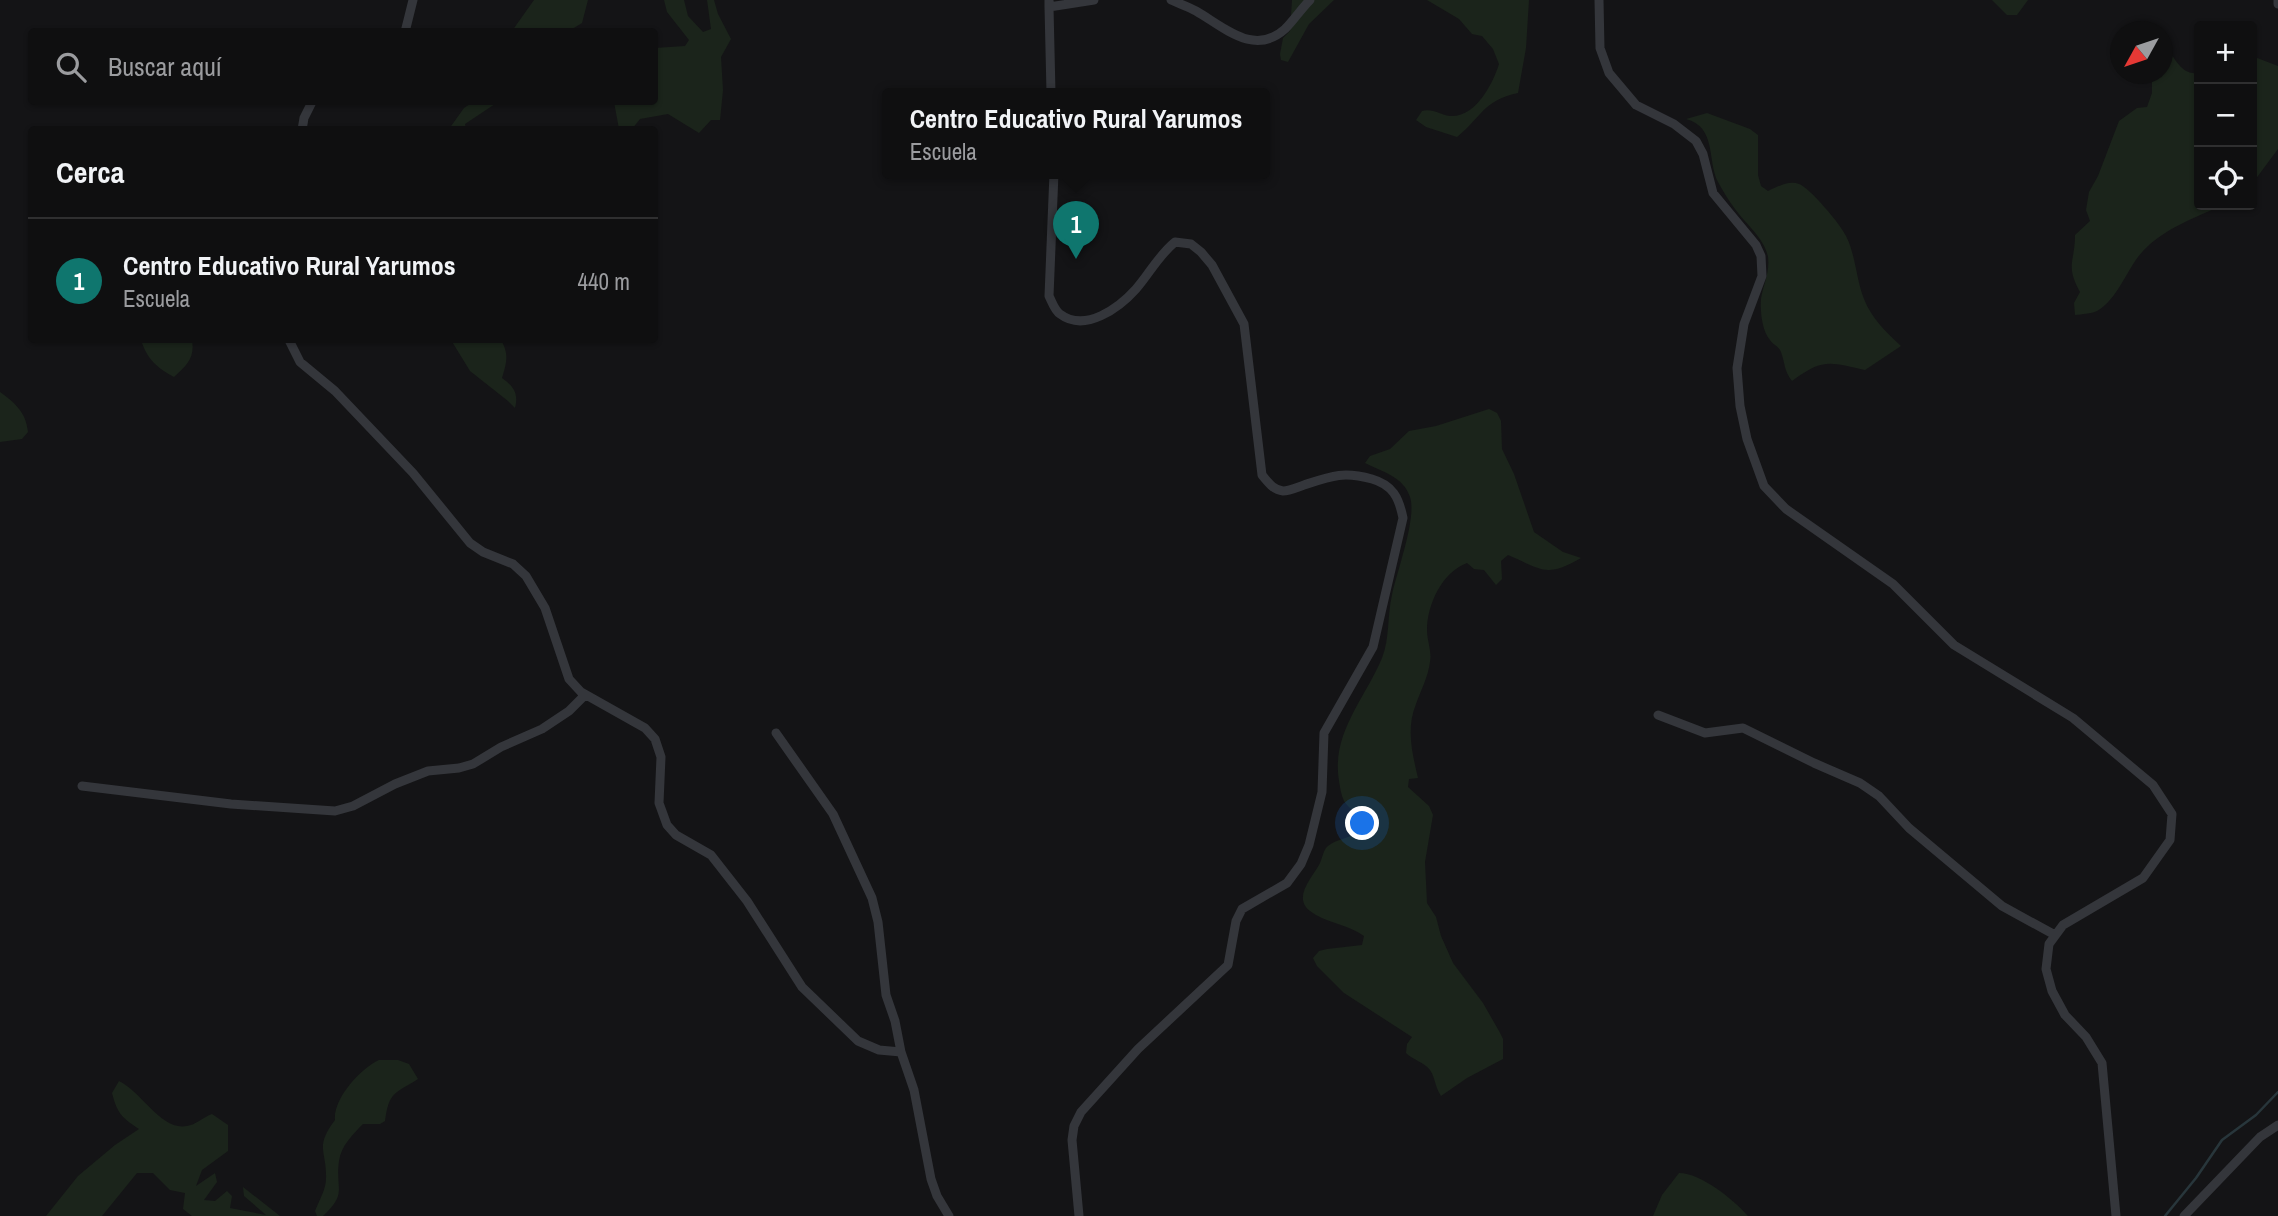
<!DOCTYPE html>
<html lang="es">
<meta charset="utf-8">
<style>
:root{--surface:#0f0f10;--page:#1d1d1e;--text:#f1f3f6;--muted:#9b9c9f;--line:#2f2f30;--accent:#0f766e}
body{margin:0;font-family:"Archivo Narrow",sans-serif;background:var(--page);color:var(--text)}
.controls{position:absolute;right:21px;top:21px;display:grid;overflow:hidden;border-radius:7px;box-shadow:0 2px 5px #0004}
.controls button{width:63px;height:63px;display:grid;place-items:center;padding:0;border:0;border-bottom:2px solid var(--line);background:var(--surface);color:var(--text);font:35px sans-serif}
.compass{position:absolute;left:2110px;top:21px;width:63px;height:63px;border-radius:50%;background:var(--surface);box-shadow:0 2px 5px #0004;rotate:230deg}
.you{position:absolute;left:1363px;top:824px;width:24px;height:24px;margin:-18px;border:5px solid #fff;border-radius:50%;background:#1a73e8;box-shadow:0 0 0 10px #1a73e833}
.badge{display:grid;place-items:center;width:46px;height:46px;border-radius:50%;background:var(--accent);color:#fff;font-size:23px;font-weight:700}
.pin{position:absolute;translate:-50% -58px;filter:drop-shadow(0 2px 4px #0008)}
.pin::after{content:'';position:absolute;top:37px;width:24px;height:21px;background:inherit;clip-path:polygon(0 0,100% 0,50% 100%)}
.popup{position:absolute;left:882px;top:88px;width:388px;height:91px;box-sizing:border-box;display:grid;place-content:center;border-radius:7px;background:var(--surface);filter:drop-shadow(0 2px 5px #0005);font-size:23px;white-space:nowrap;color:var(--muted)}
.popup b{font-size:26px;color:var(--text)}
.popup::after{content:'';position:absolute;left:50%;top:100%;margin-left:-14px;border:14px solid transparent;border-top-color:var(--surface)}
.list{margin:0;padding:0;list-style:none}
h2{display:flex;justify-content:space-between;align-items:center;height:91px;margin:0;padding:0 28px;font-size:30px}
h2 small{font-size:23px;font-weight:400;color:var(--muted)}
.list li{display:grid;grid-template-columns:46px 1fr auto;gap:21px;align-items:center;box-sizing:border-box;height:126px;padding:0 28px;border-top:2px solid var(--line)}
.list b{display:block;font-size:26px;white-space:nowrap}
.list p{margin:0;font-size:23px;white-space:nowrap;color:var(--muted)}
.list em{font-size:23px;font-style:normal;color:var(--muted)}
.icon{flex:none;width:38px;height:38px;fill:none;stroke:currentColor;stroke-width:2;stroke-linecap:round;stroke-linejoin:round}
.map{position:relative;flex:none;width:2278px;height:1216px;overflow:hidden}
.search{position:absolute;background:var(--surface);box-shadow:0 2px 5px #0004;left:28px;top:28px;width:630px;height:77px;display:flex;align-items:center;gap:18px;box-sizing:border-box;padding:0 24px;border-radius:7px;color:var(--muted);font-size:26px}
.panel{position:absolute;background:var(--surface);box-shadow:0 2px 5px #0004;left:28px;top:126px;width:630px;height:217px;border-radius:7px}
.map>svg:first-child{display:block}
</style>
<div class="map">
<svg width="2278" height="1216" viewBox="0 0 2278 1216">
<rect width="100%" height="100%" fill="#141416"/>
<path fill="#1b241b" d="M 534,0 L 588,0 L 582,23 L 569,31 L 512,31 Z
M 664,0 L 684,0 L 688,16 L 703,32 L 711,29 L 707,0 L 714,0 L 718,14 L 731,39 L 721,57 L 723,90 L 720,120 L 711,120 L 699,133 L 668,114 L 640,119 L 632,129 L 619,129 L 614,102 L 654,102 L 655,48 L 685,46 L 689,40 L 667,12 Z
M 1292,0 L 1334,0 L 1309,24 L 1288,62 L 1281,60 L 1280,54 L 1283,38 L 1290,31 Z
M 1427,0 L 1529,0 L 1526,48 L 1518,93 C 1482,101 1482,117 1457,137 L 1426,127 L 1416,120 L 1422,111 C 1433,108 1440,115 1450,116 C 1476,118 1493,83 1499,64 L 1493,49 L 1482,36 L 1472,34 L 1459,19 Z
M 1992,0 L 2028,0 L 2017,15 L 2007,15 Z
M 2163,43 C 2174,55 2180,76 2199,73 L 2199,205 L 2223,205 C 2197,217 2168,227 2147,247 C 2127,265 2120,298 2097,311 C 2091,314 2082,314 2075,315 L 2074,303 L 2080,292 C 2065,264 2075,263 2075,235 L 2090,221 L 2086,210 L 2089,192 L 2098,176 L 2119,121 L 2137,108 L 2147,107 L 2152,93 L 2152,74 L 2162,74 Z
M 2252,56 L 2278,66 L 2278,149 L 2252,184 Z
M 473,102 L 498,102 L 465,124 L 466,129 L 449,129 L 464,108 Z
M 1707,113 L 1750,129 L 1758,135 L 1758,175 L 1761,186 L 1768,191 C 1777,187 1789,180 1799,184 C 1810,188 1841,225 1846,236 C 1856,256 1856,279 1864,299 C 1872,319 1886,332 1901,346 L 1865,370 C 1829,362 1823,358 1792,381 C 1784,371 1785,363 1781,352 C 1779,346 1773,345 1770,340 C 1762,331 1760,311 1761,299 C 1763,285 1770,273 1768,257 C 1765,239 1745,223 1735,209 C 1729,201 1723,191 1718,182 C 1707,161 1717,127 1686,119 Z
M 141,340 L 192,340 C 195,358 187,365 174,377 C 157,368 147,359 141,340 Z
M 451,340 L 501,340 C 509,354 507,362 502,378 C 513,386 519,393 515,408 L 508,401 L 470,371 Z
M 0,392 C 15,403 26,412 28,432 L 22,439 L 0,442 Z
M 1489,409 L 1497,413 L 1501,421 L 1502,449 L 1514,474 L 1534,532 L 1563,552 L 1581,558 C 1546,578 1543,570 1508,555 L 1501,561 L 1502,579 L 1496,585 L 1484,570 L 1474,569 L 1467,563 C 1442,572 1427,605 1427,630 C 1427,641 1432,651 1430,662 C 1428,677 1421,690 1416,704 C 1406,729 1412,752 1418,778 L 1409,779 L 1408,787 L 1429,806 L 1433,815 L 1425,862 L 1427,903 L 1436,917 L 1441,936 L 1453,963 L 1483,1003 L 1499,1031 L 1503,1039 L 1503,1059 L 1467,1078 L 1441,1096 C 1435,1087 1435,1077 1430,1070 C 1424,1062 1413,1060 1406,1053 L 1407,1044 L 1412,1037 L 1344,993 L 1317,966 L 1313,958 L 1319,951 L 1327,949 L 1362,945 L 1364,936 C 1348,924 1325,923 1310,911 C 1292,897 1313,877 1320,863 C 1322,859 1323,852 1326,848 C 1335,838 1355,838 1365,828 L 1364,819 C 1358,814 1348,808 1344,801 C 1341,795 1340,787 1339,781 C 1331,733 1365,699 1382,658 C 1390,638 1387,616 1392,595 C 1397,571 1417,518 1410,497 C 1404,477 1381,471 1365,463 L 1370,456 L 1390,449 L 1409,431 L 1436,426 Z
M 379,1060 L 398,1060 L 409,1064 L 418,1079 C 394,1094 389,1092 385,1121 L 380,1124 L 363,1124 C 353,1134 341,1146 339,1161 C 335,1189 348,1193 323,1216 L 317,1216 L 315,1211 C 319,1201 326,1189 326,1179 C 327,1150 314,1148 335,1120 C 333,1099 360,1069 379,1060 Z
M 119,1081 C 142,1092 161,1131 187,1126 C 195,1125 204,1117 212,1114 L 228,1125 L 228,1151 L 202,1170 L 196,1186 L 215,1173 L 217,1182 L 204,1200 L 215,1201 L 227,1191 L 232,1196 L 230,1208 L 266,1215 L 244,1196 L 243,1187 L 280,1216 L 192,1216 L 183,1209 L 185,1193 L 170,1190 L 153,1173 L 137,1173 L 102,1216 L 46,1216 L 78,1176 L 115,1145 L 139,1129 C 122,1118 117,1113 112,1093 Z
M 1679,1173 C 1701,1173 1734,1200 1748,1216 L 1653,1216 L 1662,1195 Z"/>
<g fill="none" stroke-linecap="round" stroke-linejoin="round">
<path stroke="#28363b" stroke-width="2.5" d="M 2165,1216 L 2196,1178 L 2222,1140 L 2256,1115 L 2278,1092"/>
<path stroke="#34363b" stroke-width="9" d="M 1049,0 L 1049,7 L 1094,0
M 1171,0 C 1180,4 1189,7 1196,11 C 1224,27 1254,57 1285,29 C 1294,20 1301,9 1310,0
M 1599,0 L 1600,48 L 1609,73 L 1636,105 L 1674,124 L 1696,141 L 1703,154 L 1713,193 L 1756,245 L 1761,256 L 1762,276 L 1744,324 L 1737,368 L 1740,406 L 1747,439 L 1764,486 L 1786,509 L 1893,584 L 1954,645 L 2073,718 L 2153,785 L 2172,814 L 2170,840 L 2143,878 L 2063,925 L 2049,944 L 2046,969 L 2052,991 L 2065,1015 L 2086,1037 L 2102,1063 L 2116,1216
M 2278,0 L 2278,4
M 1049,7 L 1051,93
M 405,32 L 413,0
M 302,130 L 304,118 L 312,102
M 1054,173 L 1049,296 C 1052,302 1055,311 1060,314 C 1085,333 1119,308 1136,289 C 1150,273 1158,256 1175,242 L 1191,244 L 1201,252 L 1212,265 L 1244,324 L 1262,475 C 1268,482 1273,490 1283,491 C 1289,491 1298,487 1304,485 C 1331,476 1343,471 1372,479 C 1393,485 1399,498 1403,518 L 1373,647 L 1324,733 L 1322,792 L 1309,845 L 1301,864 L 1287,883 L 1242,909 L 1236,921 L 1228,965 L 1138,1049 L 1081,1112 L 1074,1126 L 1072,1140 L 1079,1216
M 289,340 L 300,362 L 335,391 L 413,473 L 470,543 L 483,552 L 513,564 L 526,576 L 545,608 L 569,679 L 581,692 L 645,728 L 655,739 L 661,757 L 659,803 L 667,825 L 676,835 L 711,855 L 747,901 L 802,987 L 858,1041 L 879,1050 L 901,1052
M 1658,715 L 1705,733 L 1743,728 L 1814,763 L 1860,783 L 1879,796 L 1909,828 L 2002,906 L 2055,935
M 776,733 L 833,814 L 872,898 L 878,922 L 886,995 L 895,1021 L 901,1052 L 914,1090 L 931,1179 L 937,1196 L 949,1216
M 82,786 L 231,804 L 335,811 L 353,806 L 395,784 L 428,771 L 459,768 L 473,764 L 501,747 L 542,729 L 569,711 L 585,695
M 2184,1216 L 2260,1137 L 2278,1125"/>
</g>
</svg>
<div class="controls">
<button>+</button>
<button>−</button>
<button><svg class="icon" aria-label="locate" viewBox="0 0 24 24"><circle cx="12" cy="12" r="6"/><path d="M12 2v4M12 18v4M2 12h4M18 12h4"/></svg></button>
</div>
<svg class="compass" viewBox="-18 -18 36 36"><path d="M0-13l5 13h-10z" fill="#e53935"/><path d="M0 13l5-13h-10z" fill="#9b9c9f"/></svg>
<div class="you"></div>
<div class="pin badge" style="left:1076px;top:259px">1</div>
<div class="popup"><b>Centro Educativo Rural Yarumos</b>Escuela</div>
<div class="search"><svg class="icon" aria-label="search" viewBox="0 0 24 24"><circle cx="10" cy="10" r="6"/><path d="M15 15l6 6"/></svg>Buscar aquí</div>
<section class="panel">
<h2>Cerca<small></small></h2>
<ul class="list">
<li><span class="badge">1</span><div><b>Centro Educativo Rural Yarumos</b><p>Escuela</p></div><em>440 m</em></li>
</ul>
</section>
</div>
